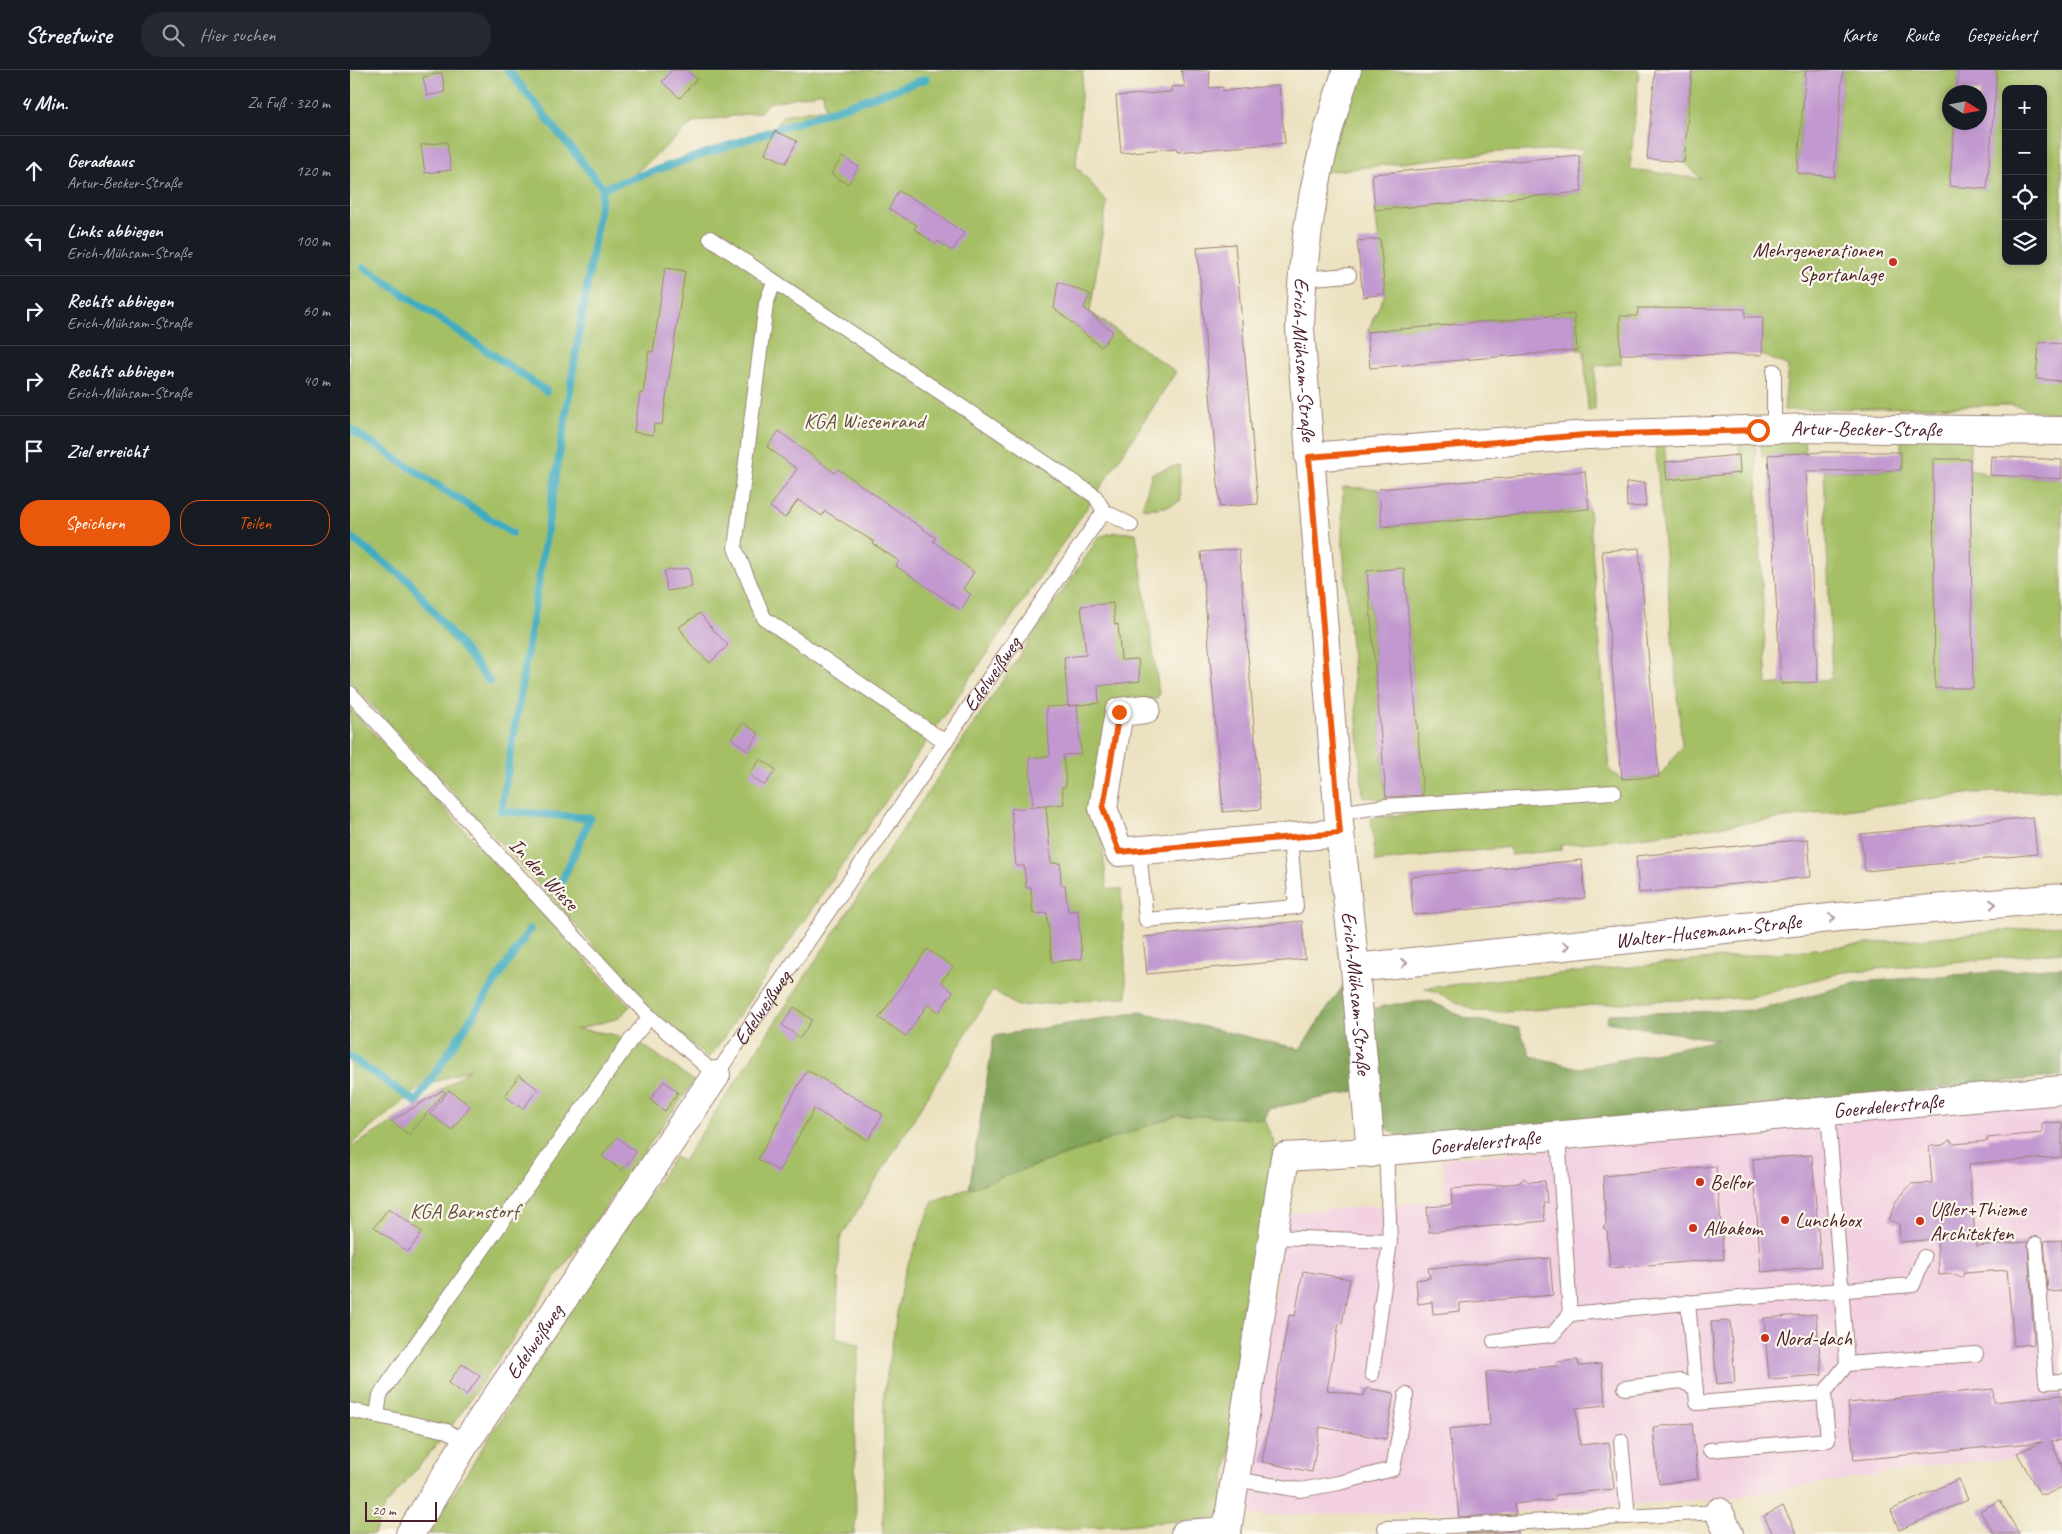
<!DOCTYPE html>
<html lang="de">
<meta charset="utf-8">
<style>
:root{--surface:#171b24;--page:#242831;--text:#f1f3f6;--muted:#9ea1a6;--line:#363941;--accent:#ea580c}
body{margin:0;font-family:Caveat,sans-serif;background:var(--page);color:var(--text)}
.controls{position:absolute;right:15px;top:15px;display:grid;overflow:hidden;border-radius:10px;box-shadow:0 2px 8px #0003}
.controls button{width:45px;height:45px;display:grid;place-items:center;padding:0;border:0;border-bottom:1px solid var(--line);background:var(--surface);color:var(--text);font:25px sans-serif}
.compass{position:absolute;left:1592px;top:15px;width:45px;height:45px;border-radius:50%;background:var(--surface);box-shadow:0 2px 8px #0003;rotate:101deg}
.scale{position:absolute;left:15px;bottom:12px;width:72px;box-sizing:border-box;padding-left:5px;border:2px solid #4a1f2b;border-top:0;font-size:14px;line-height:18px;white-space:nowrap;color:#4a1f2b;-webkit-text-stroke:4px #fbf7ec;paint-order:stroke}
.stop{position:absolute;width:15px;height:15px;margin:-11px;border:4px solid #ea580c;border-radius:50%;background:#fff}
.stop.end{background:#ea580c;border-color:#fff;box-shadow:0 1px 5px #0008}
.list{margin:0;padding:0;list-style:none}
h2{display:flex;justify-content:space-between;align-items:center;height:65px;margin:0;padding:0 20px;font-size:21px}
h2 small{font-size:16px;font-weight:400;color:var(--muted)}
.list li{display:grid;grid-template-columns:32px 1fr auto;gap:15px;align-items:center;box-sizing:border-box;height:70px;padding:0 20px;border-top:1px solid var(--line)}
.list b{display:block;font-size:19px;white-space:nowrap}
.list p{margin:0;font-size:16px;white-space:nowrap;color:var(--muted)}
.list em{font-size:16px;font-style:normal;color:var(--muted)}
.actions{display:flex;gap:10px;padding:15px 20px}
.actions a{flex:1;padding:11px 0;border:1px solid var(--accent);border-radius:20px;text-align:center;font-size:18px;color:var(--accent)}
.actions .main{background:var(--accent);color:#fff}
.icon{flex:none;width:28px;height:28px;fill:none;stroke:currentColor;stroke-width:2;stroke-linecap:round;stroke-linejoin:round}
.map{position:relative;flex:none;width:1712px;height:1464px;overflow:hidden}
header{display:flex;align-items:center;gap:30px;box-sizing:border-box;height:70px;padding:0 25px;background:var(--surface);border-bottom:1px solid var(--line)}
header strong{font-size:24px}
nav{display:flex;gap:28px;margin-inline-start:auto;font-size:18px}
.search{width:350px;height:45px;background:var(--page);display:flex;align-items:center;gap:12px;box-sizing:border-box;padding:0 18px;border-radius:20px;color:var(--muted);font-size:19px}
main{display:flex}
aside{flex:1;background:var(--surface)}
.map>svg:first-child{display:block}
</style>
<header>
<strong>Streetwise</strong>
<div class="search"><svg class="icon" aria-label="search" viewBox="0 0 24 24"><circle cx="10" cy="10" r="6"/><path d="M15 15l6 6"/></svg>Hier suchen</div>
<nav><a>Karte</a><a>Route</a><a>Gespeichert</a></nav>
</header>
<main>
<aside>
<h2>4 Min.<small>Zu Fuß · 320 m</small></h2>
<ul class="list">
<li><svg class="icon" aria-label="ahead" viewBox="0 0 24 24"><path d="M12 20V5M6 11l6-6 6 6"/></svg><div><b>Geradeaus</b><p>Artur-Becker-Straße</p></div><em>120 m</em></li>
<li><svg class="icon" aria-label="left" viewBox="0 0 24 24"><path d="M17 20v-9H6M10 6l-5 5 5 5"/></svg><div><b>Links abbiegen</b><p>Erich-Mühsam-Straße</p></div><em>100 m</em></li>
<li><svg class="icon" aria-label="right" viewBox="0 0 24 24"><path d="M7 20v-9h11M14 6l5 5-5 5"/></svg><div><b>Rechts abbiegen</b><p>Erich-Mühsam-Straße</p></div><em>60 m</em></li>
<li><svg class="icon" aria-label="right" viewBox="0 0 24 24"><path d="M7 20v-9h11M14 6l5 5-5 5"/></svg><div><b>Rechts abbiegen</b><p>Erich-Mühsam-Straße</p></div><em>40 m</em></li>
<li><svg class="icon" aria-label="arrive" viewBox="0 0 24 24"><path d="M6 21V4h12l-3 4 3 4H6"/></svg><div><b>Ziel erreicht</b></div></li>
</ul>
<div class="actions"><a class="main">Speichern</a><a>Teilen</a></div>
</aside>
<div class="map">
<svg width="1712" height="1464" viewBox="0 0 1712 1464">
<rect width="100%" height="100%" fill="#fbf7ec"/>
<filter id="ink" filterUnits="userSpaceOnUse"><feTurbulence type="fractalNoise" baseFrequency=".02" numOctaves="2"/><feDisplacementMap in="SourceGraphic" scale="10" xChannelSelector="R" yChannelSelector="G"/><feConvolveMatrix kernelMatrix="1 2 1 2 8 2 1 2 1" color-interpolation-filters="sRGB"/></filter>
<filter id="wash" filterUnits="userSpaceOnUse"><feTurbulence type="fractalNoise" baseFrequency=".0096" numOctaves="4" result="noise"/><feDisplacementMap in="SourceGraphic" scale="20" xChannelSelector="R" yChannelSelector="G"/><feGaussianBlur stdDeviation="1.12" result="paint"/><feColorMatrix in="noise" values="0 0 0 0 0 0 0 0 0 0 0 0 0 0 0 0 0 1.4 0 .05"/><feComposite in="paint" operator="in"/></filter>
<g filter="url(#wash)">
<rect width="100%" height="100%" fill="#ece2c1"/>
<path fill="#f2cfe1" d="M 1712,1031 L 1712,1386 L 1596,1394 L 1377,1428 L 1183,1441 L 901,1445 L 894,1428 L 937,1143 L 1095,1130 L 1092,1089 Z"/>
<path fill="#a5bf65" stroke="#786f48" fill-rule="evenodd" d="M 0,0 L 733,0 L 726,96 L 757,132 L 740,242 L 826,302 L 745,426 L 359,989 L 290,930 L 210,837 L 0,612 ZM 473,22 L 475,38 L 433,45 L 422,63 L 280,108 L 344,52 L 410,42 L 418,33 Z
M 997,0 L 1289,0 L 1280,99 L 1351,109 L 1334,92 L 1342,0 L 1456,0 L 1447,103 L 1484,107 L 1493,0 L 1609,0 L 1607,22 L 1600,22 L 1600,52 L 1605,53 L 1599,116 L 1636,119 L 1647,0 L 1712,0 L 1712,343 L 1677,340 L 1673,337 L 1661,335 L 1434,340 L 1438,296 L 1412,285 L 1412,247 L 1395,247 L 1395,239 L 1288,238 L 1287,246 L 1271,246 L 1271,294 L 1245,296 L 1245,340 L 1238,341 L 1234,280 L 1227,280 L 1224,244 L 1017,262 L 1035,224 L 1025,140 L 1232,122 L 1229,85 L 1235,79 L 1146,82 L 966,103 ZM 1656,19 L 1693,19 L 1693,191 L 1656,191 Z
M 1454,364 L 1455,383 L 1412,386 L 1410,368 Z
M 1551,366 L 1620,367 L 1620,389 L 1583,390 L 1585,618 L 1622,618 L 1620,399 L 1640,405 L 1712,409 L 1712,720 L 1625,723 L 1282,768 L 1211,775 L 1211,780 L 1161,785 L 1159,777 L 1026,792 L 1021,748 L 1074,743 L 1054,498 L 1017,501 L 1036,729 L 1013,727 L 992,465 L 993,417 L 1029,419 L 1033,457 L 1239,439 L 1260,701 L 1272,709 L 1309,707 L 1332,677 L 1305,372 L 1314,370 L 1317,410 L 1390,403 L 1389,373 L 1405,372 L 1417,615 L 1482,609 L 1474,396 L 1477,401 L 1551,400 Z
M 829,395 L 831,430 C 821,438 804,439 792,438 L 802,403 Z
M 765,462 L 786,463 L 809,623 L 807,629 L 763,633 L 748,733 L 757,819 L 771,819 L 777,927 L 667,936 L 643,920 L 490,1169 L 486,1268 L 510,1275 L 504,1325 L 506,1449 L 504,1464 L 78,1464 L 213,1251 L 324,1087 L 333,1091 L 509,825 L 749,467 Z
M 0,638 C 94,736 185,838 280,936 L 269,948 L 224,960 L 230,959 L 261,964 L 289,972 L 344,1011 L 96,1364 L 36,1435 L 24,1464 L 0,1464 L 0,1078 L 66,1038 L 120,999 L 69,1018 L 0,1075 Z
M 1712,855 L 1712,882 L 1494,902 L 1397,928 L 1296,931 L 1156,942 L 1126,941 L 1075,918 L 1135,911 Z
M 829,1045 L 914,1049 L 927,1080 L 869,1448 L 656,1464 L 533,1464 L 534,1322 L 553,1207 L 583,1131 Z"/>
<path fill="#84a65a" stroke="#676242" d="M 1712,897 L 1712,1006 L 1059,1071 L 1030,1055 L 1025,938 L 1045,934 L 1080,931 L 1116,948 L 1169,958 L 1181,986 L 1229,998 L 1368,970 L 1256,952 L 1259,944 L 1408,940 L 1508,912 Z
M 1005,898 L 1016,1019 L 918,1039 L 914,1049 L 829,1045 L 619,1119 L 644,966 L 791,942 L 950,979 Z"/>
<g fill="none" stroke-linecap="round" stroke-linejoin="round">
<path stroke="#41acc0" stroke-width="8" d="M 158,0 L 253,118 L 576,9
M 14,197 L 196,321
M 0,359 L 162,463
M 0,467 L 59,511 L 139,611
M 212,811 L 240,748 L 151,741 L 253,118
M 0,987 L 66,1032 L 180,859"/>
</g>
<g id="blocks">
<path fill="#c198cf" d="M 322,0 L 336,0 L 347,9 L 330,28 L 312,12 Z
M 831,0 L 860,1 L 859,18 L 873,17 L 873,21 L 929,15 L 935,73 L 827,82 L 827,78 L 771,83 L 766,26 L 821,22 L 821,17 L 835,16 Z
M 1305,0 L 1342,0 L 1334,92 L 1297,89 Z
M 1456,0 L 1493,0 L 1484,107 L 1447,103 Z
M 1609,0 L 1647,0 L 1637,119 L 1599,116 L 1605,52 L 1630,52 L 1630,22 L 1607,22 Z
M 92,3 L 95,22 L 77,26 L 73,7 Z
M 425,61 L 447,71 L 436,93 L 415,83 Z
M 97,72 L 101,100 L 75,103 L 71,75 Z
M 1229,85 L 1232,122 L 1025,140 L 1022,104 Z
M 492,87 L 509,97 L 498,114 L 481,104 Z
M 548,121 L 573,134 L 614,163 L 602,181 L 588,171 L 586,174 L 564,159 L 567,155 L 539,139 Z
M 1030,169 L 1035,224 L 1013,227 L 1007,171 Z
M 885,174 L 908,434 L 870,437 L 847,177 Z
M 315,198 L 335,201 L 312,355 L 304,354 L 303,365 L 284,362 L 290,323 L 293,324 L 299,281 L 303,282 Z
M 708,212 L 740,224 L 734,238 L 763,262 L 751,277 L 704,238 Z
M 1288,238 L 1395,239 L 1395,247 L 1413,247 L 1412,285 L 1270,284 L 1270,246 L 1287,246 Z
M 1224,244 L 1227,280 L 1020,298 L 1017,262 Z
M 1689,272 L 1712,274 L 1712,311 L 1686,309 Z
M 429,361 L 485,403 L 488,399 L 586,468 L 583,471 L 624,502 L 613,519 L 621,524 L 611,540 L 546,496 L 549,491 L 523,474 L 524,472 L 475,441 L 472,446 L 448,430 L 435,448 L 420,437 L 447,399 L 417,377 Z
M 1471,382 L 1551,382 L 1551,400 L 1456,401 L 1468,612 L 1431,614 L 1418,385 Z
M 1389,385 L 1390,403 L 1317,410 L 1315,392 Z
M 1641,386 L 1712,390 L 1712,409 L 1640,405 Z
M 1583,389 L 1620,389 L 1623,618 L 1585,618 Z
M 1235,401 L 1239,439 L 1032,457 L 1029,419 Z
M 1295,412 L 1296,436 L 1277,437 L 1276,413 Z
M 1289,478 L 1309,707 L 1272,709 L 1252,481 Z
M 889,479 L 911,739 L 873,742 L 851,482 Z
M 339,498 L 342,517 L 317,521 L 314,501 Z
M 1054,498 L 1073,725 L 1036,727 L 1017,501 Z
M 763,533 L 765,555 L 768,554 L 771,590 L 788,589 L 790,611 L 748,616 L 749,633 L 718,636 L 714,587 L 736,585 L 731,536 Z
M 350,543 L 358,554 L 378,575 L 360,593 L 341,575 L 329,557 Z
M 727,635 L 731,684 L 713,685 L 716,716 L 712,717 L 714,734 L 683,737 L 679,688 L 700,686 L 696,637 Z
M 393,652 L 409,664 L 398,681 L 381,668 Z
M 411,689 L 426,700 L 414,716 L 399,704 Z
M 696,736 L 701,793 L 710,793 L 711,815 L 715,815 L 718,841 L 728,840 L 732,889 L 702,892 L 697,843 L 683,844 L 681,817 L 676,818 L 674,796 L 666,796 L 661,739 Z
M 1683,747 L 1687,784 L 1515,801 L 1511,764 Z
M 1458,769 L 1461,807 L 1289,823 L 1286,786 Z
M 1232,790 L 1235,828 L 1063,845 L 1060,807 Z
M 952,851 L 955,889 L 797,904 L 793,867 Z
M 577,879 L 603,897 L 591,912 L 603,922 L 589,942 L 578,934 L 556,966 L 529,948 Z
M 444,937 L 462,950 L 450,968 L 432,955 Z
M 457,1000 L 533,1044 L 518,1070 L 464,1039 L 429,1101 L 408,1089 Z
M 169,1005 L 188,1019 L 173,1039 L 155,1026 Z
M 314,1011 L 328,1022 L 315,1041 L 300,1030 Z
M 93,1020 L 95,1022 L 59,1065 L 41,1051 Z
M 99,1020 L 120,1036 L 102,1060 L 80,1044 Z
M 1712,1052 L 1712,1087 L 1619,1094 L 1626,1176 L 1678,1172 L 1684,1274 L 1664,1276 L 1657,1200 L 1614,1203 L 1612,1208 L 1602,1204 L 1589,1205 L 1587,1169 L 1550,1172 L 1549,1154 L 1539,1150 L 1547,1130 L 1561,1114 L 1582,1113 L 1579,1076 L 1593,1075 L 1600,1070 L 1604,1074 L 1638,1071 L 1637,1068 L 1692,1063 L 1692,1053 Z
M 267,1067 L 286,1082 L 272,1101 L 252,1086 Z
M 1462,1085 L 1471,1196 L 1411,1202 L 1403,1089 Z
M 1366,1096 L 1374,1189 L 1260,1198 L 1257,1162 L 1253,1158 L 1256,1154 L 1253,1106 Z
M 1174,1108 L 1179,1112 L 1195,1111 L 1197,1133 L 1193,1133 L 1195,1151 L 1079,1162 L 1077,1137 L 1102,1135 L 1101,1119 L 1169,1113 Z
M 39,1138 L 72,1162 L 58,1182 L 24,1157 Z
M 1712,1170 L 1712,1221 L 1698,1222 L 1694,1171 Z
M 1200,1188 L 1203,1225 L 1110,1233 L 1110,1241 L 1083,1244 L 1082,1232 L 1068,1234 L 1066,1210 L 1080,1208 L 1078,1198 Z
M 953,1201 L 1000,1209 L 992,1254 L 989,1253 L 977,1320 L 1014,1326 L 1016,1318 L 1044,1323 L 1036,1369 L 970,1357 L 962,1402 L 912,1392 L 939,1245 L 945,1246 Z
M 1466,1244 L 1472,1305 L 1419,1309 L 1414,1248 Z
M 1380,1251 L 1385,1312 L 1367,1314 L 1361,1252 Z
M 1228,1290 L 1229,1296 L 1251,1294 L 1256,1335 L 1226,1338 L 1230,1375 L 1259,1372 L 1264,1419 L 1205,1425 L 1205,1430 L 1164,1434 L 1166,1444 L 1109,1447 L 1099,1359 L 1140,1355 L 1136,1302 L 1207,1296 L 1207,1292 Z
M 112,1294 L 130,1306 L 116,1325 L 98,1313 Z
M 1643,1319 L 1644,1332 L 1712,1325 L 1712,1370 L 1701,1371 L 1712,1397 L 1712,1417 L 1697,1424 L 1690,1424 L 1667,1383 L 1692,1372 L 1504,1390 L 1498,1333 Z
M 1342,1353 L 1348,1409 L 1309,1414 L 1303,1357 Z
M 1609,1409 L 1618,1430 L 1549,1460 L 1541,1440 Z
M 1650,1430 L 1669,1464 L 1644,1464 L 1630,1441 Z
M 1433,1436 L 1447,1464 L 1423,1464 L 1414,1446 Z
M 1168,1461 L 1168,1464 L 1115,1464 Z"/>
</g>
</g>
<g filter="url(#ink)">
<use href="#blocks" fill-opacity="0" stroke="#9b8076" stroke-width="1"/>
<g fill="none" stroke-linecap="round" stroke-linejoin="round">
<g stroke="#9b8076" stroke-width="16">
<g id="service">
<path d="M 360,168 L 745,426 L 754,441"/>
<path d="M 951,209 L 999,205"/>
<path d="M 424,212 L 416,234 L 385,478 L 414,548 L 594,671"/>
<path d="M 1424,359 L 1424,301"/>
<path d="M 754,441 L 781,455"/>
<path id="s1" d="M 0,623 L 284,931 L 300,947 L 366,1005 L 754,441"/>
<path d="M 988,743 L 1036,736 L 1264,722"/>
<path d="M 789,780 L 796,850 L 946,837 L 940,768"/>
<path d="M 1478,1042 L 1497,1294"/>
<path d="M 1208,1066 L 1220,1244 L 1400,1227 L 1563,1215 L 1574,1187"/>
<path d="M 922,1167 L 1040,1171"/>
<path d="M 1686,1174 L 1696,1312 L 1712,1311"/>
<path d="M 1338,1232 L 1347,1333 L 1474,1323 L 1497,1294 L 1626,1284"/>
<path d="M 1144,1271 L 1202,1265 L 1220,1244"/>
<path d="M 1022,1304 L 1040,1171 L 1036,1081"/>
<path d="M 1275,1318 L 1331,1311 L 1345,1318"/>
<path d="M 0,1340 L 97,1361 L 116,1372"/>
<path d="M 27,1346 L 30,1325 L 280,971 L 300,947"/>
<path d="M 1271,1371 L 1278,1447"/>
<path d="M 1360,1380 L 1478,1370 L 1474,1323"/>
<path d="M 885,1409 L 950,1420 L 989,1413 L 1043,1399 L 1056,1325"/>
<path d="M 1035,1458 L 1081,1457 L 1369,1442"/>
</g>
</g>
<g stroke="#9b8076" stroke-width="30">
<g id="minor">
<path id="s2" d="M 997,0 C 967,86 952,168 950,259 L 990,763 L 1005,898 L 1021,1083"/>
<path id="s3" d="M 959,387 L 1237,365 L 1460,358 L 1712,361"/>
<path d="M 796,639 L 769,642 L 753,738 L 769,782 L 990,763"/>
<path id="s4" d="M 1005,898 L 1489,847 L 1712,828"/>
<path d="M 1369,1442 L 1379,1464"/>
<path id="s5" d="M 60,1464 L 116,1372 L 366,1005"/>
<path id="s6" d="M 835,1464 L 877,1461 L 935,1087 L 1036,1081 L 1712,1020"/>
</g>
</g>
<use href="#service" stroke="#fff" stroke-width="14"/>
<use href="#minor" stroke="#fff" stroke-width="28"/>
</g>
<defs><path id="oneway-chevron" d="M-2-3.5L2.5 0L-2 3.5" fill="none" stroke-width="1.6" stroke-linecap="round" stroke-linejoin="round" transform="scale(1.25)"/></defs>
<g stroke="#ae9aa0">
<use href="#oneway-chevron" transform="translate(1643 834) rotate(-5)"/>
<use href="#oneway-chevron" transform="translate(1482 848) rotate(-6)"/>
<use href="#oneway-chevron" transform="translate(1216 876) rotate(-6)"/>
<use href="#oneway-chevron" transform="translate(1054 893) rotate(-6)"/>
</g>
</g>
<g fill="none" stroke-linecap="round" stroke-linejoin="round" filter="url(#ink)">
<path stroke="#ea580c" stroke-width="6" d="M 769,642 L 753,738 L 769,782 L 990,763 L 959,387 L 1236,365 L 1408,360"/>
</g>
<g fill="#c8321e" stroke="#fbf7ec" stroke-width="2">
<circle cx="1543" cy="192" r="5"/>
<circle cx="1350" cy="1112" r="5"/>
<circle cx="1435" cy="1150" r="5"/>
<circle cx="1570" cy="1151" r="5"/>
<circle cx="1343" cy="1158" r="5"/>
<circle cx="1415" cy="1268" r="5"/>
</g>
<g text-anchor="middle" stroke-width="4.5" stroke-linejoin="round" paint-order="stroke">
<g font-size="21" fill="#4a1f2b" stroke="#fbf7ec" text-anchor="start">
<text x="1533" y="187" text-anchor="end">Mehrgenerationen<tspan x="1533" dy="24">Sportanlage</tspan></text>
<text x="1360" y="1119">Belfor</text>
<text x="1580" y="1146">Ußler+Thieme<tspan x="1580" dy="24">Architekten</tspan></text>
<text x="1445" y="1157">Lunchbox</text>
<text x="1353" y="1165">Albakom</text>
<text x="1425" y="1275">Nord-dach</text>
</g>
<g font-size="21" fill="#4a1f2b" stroke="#fbf7ec">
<text dy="7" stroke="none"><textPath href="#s2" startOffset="295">Erich-Mühsam-Straße</textPath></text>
<text dy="7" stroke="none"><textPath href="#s3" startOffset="558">Artur-Becker-Straße</textPath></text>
<text dy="7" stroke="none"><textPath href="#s1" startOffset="1016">Edelweißweg</textPath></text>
<text transform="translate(194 804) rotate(47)" y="7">In der Wiese</text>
<text dy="7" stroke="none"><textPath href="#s4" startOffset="355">Walter-Husemann-Straße</textPath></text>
<text dy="7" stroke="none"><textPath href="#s2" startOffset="931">Erich-Mühsam-Straße</textPath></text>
<text dy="7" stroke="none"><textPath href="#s1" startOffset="611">Edelweißweg</textPath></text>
<text dy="7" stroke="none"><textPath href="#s6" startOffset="1026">Goerdelerstraße</textPath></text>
<text dy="7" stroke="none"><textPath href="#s6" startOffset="621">Goerdelerstraße</textPath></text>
<text dy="7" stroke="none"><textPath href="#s5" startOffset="229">Edelweißweg</textPath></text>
</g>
<g font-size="21" fill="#654f3c" stroke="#fbf7ec">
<text x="514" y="358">KGA Wiesenrand</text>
<text x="114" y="1148">KGA Barnstorf</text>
</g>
</g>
</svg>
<div class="controls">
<button>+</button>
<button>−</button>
<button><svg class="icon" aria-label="locate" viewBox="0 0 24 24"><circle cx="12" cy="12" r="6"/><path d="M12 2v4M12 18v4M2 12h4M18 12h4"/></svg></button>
<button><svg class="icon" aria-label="layers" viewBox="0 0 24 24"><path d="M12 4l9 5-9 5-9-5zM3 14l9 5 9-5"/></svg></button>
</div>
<svg class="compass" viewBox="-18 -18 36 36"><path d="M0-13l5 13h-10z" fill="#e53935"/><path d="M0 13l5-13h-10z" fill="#9ea1a6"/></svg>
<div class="scale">20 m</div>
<div class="stop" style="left:1408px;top:360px"></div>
<div class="stop end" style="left:769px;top:642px"></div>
</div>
</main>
